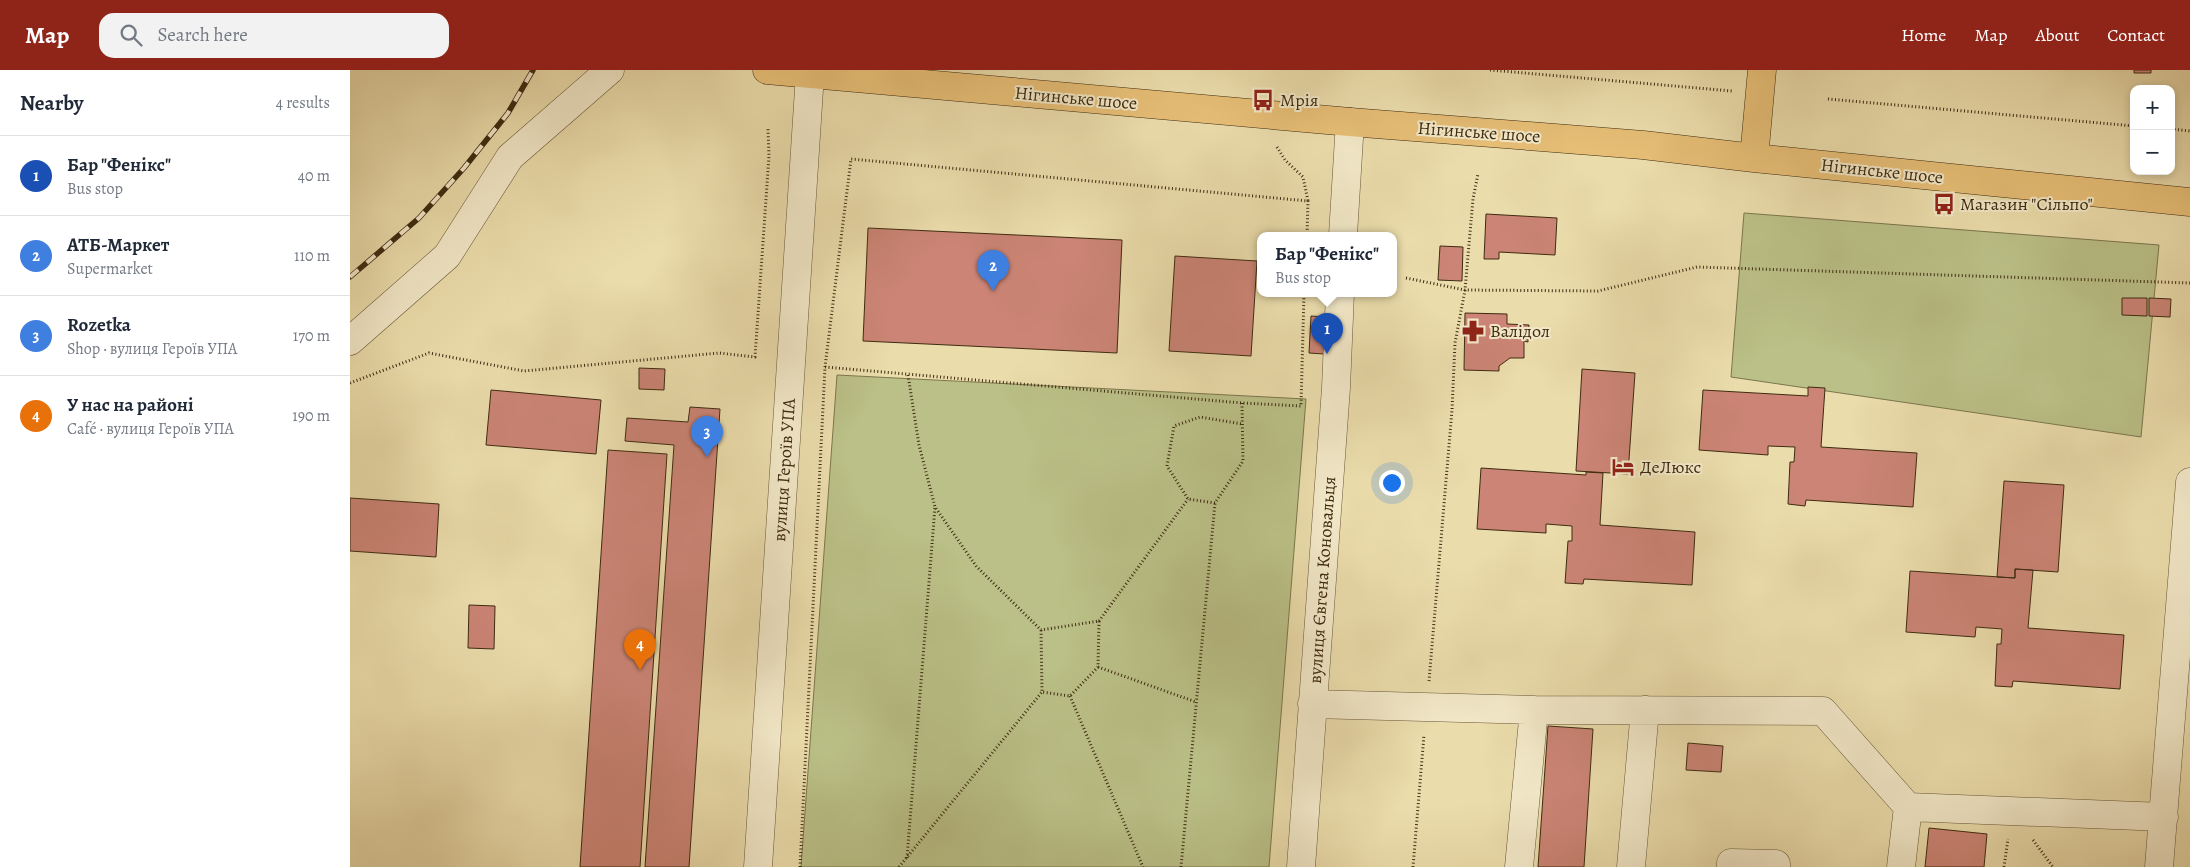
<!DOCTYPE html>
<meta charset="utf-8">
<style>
:root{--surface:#fff;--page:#f2f2f3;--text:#1f2937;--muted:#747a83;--line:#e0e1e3;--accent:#8f2418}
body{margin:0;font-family:Alegreya,serif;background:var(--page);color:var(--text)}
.controls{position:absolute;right:15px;top:15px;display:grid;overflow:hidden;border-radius:10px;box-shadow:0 2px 8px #0003}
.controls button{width:45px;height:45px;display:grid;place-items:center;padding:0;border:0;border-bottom:1px solid var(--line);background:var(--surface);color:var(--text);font:25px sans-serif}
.you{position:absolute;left:1041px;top:412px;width:18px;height:18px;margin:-12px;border:4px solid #fff;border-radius:50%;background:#1a73e8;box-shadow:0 0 0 8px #1a73e833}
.badge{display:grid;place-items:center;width:32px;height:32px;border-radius:50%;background:var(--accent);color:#fff;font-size:16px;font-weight:700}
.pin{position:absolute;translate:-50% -41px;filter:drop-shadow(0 1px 2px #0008)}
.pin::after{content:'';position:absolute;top:26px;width:18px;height:15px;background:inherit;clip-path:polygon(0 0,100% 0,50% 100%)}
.popup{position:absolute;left:907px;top:162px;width:140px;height:65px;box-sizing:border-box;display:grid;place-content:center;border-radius:10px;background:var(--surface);filter:drop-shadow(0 1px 4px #0005);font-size:16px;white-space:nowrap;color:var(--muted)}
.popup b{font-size:19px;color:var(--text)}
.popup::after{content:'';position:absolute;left:50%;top:100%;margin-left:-10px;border:10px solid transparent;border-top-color:var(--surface)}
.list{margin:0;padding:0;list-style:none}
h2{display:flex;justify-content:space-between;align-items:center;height:65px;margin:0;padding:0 20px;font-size:21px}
h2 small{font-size:16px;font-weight:400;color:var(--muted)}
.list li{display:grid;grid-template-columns:32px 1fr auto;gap:15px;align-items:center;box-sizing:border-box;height:80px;padding:0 20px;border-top:1px solid var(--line)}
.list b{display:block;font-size:19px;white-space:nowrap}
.list p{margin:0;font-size:16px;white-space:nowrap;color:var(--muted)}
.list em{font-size:16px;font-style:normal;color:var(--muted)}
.icon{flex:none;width:28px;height:28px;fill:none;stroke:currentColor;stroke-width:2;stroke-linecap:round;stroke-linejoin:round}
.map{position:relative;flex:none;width:1840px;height:797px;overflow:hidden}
header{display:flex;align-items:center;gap:30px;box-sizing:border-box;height:70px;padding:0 25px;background:var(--accent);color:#fff}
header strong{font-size:24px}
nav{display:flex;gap:28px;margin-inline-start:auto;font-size:18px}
.search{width:350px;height:45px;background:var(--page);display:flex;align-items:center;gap:12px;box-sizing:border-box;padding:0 18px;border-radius:15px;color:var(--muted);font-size:19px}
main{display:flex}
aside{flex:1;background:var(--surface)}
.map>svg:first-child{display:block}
</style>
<header>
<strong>Map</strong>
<div class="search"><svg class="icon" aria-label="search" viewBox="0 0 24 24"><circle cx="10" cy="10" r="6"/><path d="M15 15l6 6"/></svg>Search here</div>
<nav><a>Home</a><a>Map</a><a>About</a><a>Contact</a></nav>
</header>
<main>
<aside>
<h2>Nearby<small>4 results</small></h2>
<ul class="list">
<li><span class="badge" style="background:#1a4fb4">1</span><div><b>Бар &quot;Фенікс&quot;</b><p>Bus stop</p></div><em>40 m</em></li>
<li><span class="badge" style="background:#3f7fe0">2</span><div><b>АТБ-Маркет</b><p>Supermarket</p></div><em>110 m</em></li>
<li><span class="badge" style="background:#3f7fe0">3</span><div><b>Rozetka</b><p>Shop · вулиця Героїв УПА</p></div><em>170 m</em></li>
<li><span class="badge" style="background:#e8710a">4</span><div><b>У нас на районі</b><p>Café · вулиця Героїв УПА</p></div><em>190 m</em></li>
</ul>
</aside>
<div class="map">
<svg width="1840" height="797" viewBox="0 0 1840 797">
<rect width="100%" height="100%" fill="#ebdcab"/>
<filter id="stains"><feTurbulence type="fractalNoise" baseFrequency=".004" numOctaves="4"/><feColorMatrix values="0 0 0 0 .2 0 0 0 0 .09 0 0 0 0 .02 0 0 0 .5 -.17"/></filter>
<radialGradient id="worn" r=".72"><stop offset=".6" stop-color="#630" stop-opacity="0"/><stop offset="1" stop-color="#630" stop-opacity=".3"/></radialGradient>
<path fill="#bac087" stroke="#7c764c" d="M 1394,143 L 1809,175 L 1791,367 L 1381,307 Z
M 487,305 L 956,329 L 919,797 L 451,797 Z"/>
<path fill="#cb8475" stroke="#3e2b11" d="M 1784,0 L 1801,0 L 1801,3 L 1784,3 Z
M 1136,144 L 1207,148 L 1205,185 L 1149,182 L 1149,189 L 1134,189 Z
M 518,158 L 772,170 L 767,283 L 513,271 Z
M 1090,176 L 1113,177 L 1112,211 L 1088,210 Z
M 825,186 L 907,191 L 901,286 L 819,281 Z
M 1772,228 L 1797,228 L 1797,246 L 1772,245 Z
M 1799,228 L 1821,229 L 1820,247 L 1799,246 Z
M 1115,243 L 1157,244 L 1157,254 L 1179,255 L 1178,272 L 1174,271 L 1174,288 L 1160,288 L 1149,296 L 1149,301 L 1114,300 Z
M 961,246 L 976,247 L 974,284 L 959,283 Z
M 289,298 L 315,299 L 314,320 L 289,319 Z
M 1232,299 L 1285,303 L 1278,404 L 1226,401 Z
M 1458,317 L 1475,318 L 1471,377 L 1567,383 L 1563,437 L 1456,430 L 1455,436 L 1438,434 L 1440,392 L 1444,392 L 1445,377 L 1418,376 L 1418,385 L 1349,380 L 1353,320 L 1458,326 Z
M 141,320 L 251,330 L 246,384 L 136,375 Z
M 340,337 L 370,339 L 339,797 L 295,797 L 324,375 L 275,371 L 277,348 L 338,352 Z
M 258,380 L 317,384 L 290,797 L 230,797 Z
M 1131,398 L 1236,405 L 1236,402 L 1253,403 L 1250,455 L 1345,462 L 1342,515 L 1234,509 L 1233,514 L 1215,513 L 1218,471 L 1222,471 L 1222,456 L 1196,454 L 1196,463 L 1127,459 Z
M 1654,411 L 1714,415 L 1708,502 L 1665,499 L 1665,508 L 1647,507 Z
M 0,428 L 89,434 L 86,487 L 0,481 Z
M 1665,499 L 1683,500 L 1678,558 L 1774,565 L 1770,619 L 1663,611 L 1662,617 L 1645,616 L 1647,574 L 1651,574 L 1652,559 L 1626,557 L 1625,567 L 1556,562 L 1560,501 L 1665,508 Z
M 119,535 L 145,536 L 144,579 L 118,578 Z
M 1198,656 L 1243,659 L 1234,797 L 1188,797 Z
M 1338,673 L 1373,676 L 1371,702 L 1336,700 Z
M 1579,758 L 1637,764 L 1634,797 L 1575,797 Z"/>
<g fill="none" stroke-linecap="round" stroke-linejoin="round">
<g stroke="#695738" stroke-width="29">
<path id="minor" d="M 993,165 L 1000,52
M 0,271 L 97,186 L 160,87 L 260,0
M 962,634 L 1184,640 L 1169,797
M 1184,640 L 1473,641 L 1558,737
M 408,797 L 460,4
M 951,797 L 986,318 L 990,223
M 1281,797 L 1295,640
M 1381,797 L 1381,793 L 1426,794 L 1426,797
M 1551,797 L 1558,737 L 1814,747
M 1809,797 L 1840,412"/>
</g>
<g stroke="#3e2b11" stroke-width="29">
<path id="major" d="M 417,0 L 1000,52 L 1293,75 L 1404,88 L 1840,132
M 1404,88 L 1412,0"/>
</g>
<path stroke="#3e2b11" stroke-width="3" stroke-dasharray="1 2.5" stroke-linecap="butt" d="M 1140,0 L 1382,21
M 1478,29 L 1784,56
M 1821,59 L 1840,61
M 927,77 L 935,90 L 953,107 L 958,131
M 1056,208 L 1115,220 L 1248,221 L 1347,197 L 1840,213
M 475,297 L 892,333 L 951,336 L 954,223
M 558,305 L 569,375 L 585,437 L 626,496 L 691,560 L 749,551 L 748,597 L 720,626 L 692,622 L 691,560
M 0,313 L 79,283 L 174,301 L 369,283 L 405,287 L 419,86 L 418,59
M 892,333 L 893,391 L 865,433 L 838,429 L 817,396 L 824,356 L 850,347 L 892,354
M 749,551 L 838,429
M 748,597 L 846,632
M 1079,611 L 1102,340 L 1105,273 L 1115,220 L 1123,129 L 1128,104
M 720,626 L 793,797
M 1683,770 L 1703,797
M 557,788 L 585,437
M 450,797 L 475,297 L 501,89 L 958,131 L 957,165
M 549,797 L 692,622
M 831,797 L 865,433
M 1063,797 L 1074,665
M 1654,797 L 1658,769"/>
<use href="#minor" stroke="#f2e8c8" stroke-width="28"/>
<use href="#major" stroke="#e6be76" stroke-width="28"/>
<g stroke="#3e2b11" stroke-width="5.5">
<path id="rail" d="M 0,207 L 69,148 L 114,98 L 158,43 L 183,0"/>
</g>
<use href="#rail" stroke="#f2e8c8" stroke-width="4" stroke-dasharray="11" stroke-linecap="butt"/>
</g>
<defs>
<g id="bus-bare" transform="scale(1.725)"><path d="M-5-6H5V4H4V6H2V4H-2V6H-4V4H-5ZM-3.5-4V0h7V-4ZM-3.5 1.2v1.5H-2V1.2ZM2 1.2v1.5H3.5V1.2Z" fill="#8f2418" stroke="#f2e8c8" stroke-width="2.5" paint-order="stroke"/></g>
<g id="pharmacy-bare" transform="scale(1.725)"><path d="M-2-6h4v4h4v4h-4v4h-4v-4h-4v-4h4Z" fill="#8f2418" stroke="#f2e8c8" stroke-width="2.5" paint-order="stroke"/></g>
<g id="hotel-bare" transform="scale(1.725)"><path d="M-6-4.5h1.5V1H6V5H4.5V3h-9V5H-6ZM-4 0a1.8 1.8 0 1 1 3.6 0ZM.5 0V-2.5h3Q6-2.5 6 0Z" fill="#8f2418" stroke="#f2e8c8" stroke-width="2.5" paint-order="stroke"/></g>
</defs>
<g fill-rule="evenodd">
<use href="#bus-bare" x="913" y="30"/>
<use href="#bus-bare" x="1594" y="134"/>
<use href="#pharmacy-bare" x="1123" y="261"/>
<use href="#hotel-bare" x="1273" y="397"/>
</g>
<g text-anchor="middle" stroke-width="4" stroke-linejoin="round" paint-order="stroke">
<g font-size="18" fill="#3e2b11" stroke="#f2e8c8">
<text transform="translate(726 28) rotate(5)" y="6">Нігинське шосе</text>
<text transform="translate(1129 62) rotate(4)" y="6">Нігинське шосе</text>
<text transform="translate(1532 101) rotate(6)" y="6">Нігинське шосе</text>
<text transform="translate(434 400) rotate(-86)" y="6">вулиця Героїв УПА</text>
<text transform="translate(972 510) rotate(-86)" y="6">вулиця Євгена Коновальця</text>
</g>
<g font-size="18" fill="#3e2b11" stroke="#f2e8c8" text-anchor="start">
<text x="930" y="36">Мрія</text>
<text x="1610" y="140">Магазин "Сільпо"</text>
<text x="1140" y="267">Валідол</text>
<text x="1290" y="403">ДеЛюкс</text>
</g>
</g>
<rect width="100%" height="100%" filter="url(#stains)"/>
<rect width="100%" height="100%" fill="url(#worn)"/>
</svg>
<div class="controls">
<button>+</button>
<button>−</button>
</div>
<div class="you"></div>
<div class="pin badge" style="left:977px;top:284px;background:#1a4fb4">1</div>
<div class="popup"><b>Бар &quot;Фенікс&quot;</b>Bus stop</div>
<div class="pin badge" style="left:643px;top:221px;background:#3f7fe0">2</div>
<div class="pin badge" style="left:357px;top:387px;background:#3f7fe0">3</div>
<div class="pin badge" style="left:290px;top:600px;background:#e8710a">4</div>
</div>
</main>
